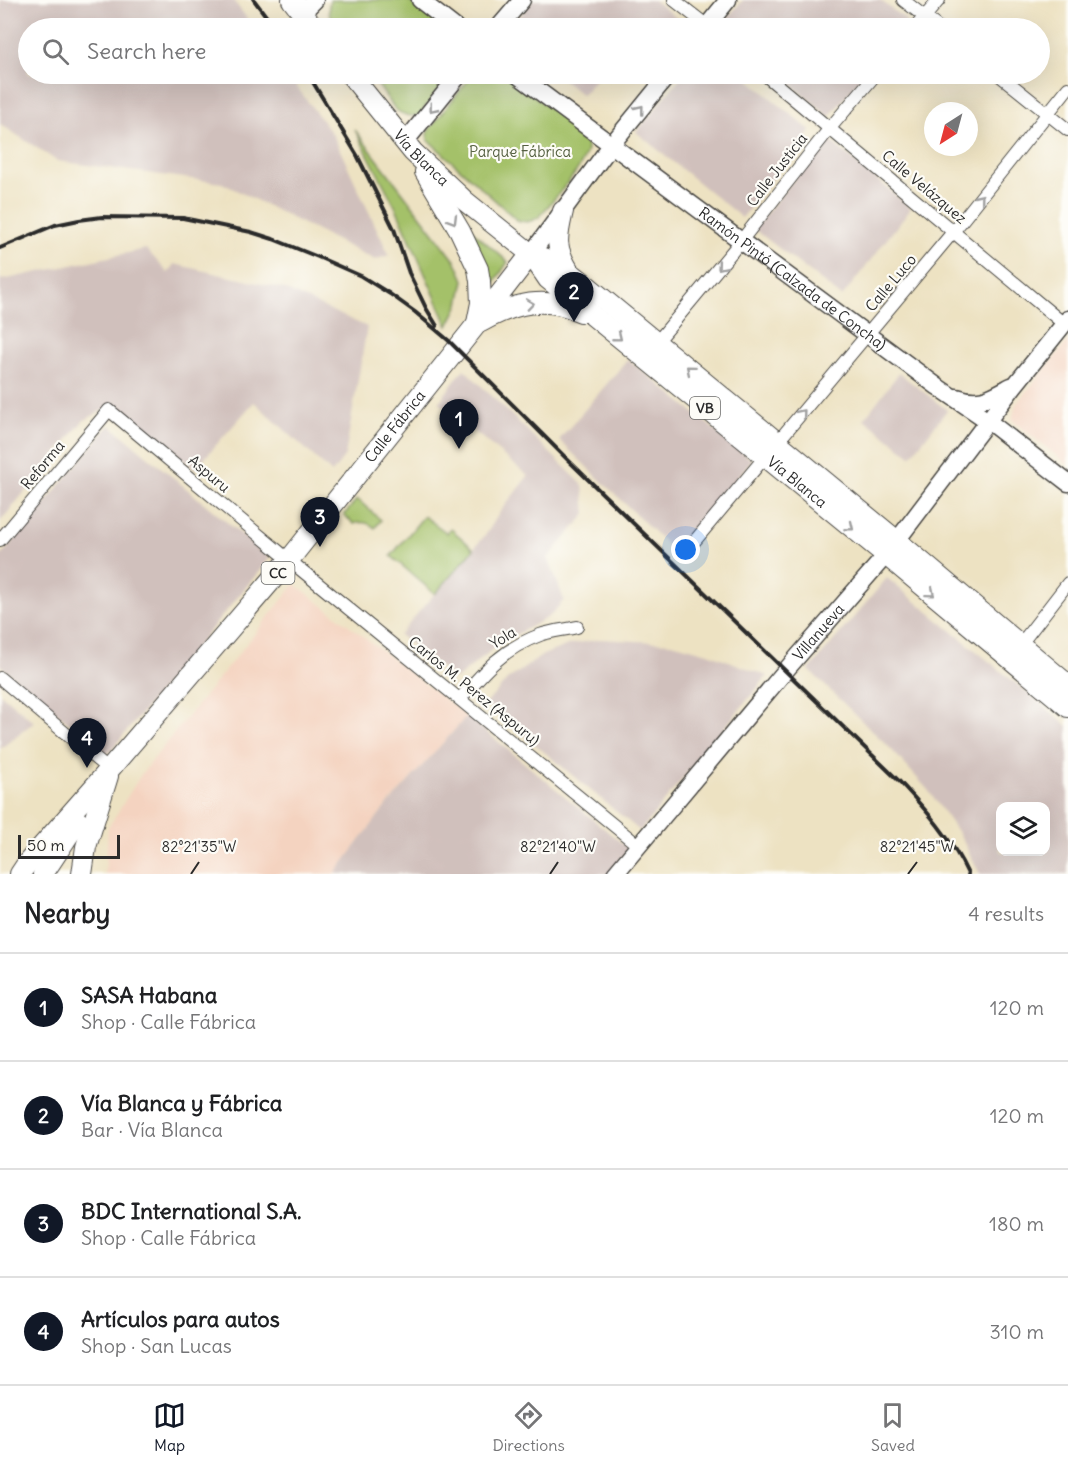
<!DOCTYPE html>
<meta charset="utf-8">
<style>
:root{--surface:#fff;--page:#f6f6f6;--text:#202124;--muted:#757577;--line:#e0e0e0;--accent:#111827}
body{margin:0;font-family:Delius,sans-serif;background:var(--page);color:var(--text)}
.controls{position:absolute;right:18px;bottom:18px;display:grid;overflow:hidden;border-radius:12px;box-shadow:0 6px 24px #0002}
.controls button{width:54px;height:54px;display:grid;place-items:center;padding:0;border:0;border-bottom:2px solid var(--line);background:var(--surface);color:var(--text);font:30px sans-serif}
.compass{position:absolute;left:924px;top:102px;width:54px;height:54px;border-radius:50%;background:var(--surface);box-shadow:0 6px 24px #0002;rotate:216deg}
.scale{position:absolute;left:18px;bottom:15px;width:102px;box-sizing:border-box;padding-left:6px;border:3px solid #2b2b2b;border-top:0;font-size:16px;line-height:21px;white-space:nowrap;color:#2b2b2b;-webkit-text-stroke:4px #fdfcf7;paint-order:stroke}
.you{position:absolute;left:686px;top:550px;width:21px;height:21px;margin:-15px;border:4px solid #fff;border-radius:50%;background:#1a73e8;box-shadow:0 0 0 9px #1a73e833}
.badge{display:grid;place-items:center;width:39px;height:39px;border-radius:50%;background:var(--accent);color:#fff;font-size:20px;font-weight:700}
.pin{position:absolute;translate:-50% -50px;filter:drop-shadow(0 2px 3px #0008)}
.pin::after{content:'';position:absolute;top:32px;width:21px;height:18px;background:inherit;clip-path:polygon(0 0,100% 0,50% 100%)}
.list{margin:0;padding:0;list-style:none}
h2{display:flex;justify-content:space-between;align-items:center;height:78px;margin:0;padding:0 24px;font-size:26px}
h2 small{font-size:20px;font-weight:400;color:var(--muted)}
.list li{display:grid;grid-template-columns:39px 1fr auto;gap:18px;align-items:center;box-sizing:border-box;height:108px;padding:0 24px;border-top:2px solid var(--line)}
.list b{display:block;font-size:22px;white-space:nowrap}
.list p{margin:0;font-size:20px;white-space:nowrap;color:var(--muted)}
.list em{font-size:20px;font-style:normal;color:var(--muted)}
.icon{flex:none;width:33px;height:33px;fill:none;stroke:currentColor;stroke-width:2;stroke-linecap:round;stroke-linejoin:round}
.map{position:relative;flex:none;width:1068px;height:874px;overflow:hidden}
.search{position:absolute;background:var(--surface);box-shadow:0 6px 24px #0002;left:18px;right:18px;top:18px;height:66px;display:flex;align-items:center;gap:15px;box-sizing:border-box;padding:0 21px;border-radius:33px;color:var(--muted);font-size:22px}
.sheet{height:510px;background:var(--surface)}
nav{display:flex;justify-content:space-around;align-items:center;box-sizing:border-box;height:84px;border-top:2px solid var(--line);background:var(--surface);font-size:16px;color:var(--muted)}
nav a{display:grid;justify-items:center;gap:3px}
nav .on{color:var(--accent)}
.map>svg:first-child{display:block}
</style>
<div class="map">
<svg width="1068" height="874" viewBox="0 0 1068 874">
<rect width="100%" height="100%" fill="#fdfcf7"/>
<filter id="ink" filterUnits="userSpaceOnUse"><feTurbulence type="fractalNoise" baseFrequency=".0167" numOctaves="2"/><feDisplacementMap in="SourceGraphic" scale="12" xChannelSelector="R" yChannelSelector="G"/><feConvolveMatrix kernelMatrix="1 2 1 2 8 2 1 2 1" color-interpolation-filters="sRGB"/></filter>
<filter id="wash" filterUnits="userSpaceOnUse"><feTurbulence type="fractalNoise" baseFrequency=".008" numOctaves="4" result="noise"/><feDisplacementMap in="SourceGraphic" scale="24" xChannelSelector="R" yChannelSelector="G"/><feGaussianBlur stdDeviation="1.35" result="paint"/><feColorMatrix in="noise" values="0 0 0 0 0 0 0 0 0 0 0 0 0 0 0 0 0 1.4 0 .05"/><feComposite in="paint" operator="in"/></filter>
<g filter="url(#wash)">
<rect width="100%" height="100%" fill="#ede2c2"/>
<path fill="#f4d3c0" d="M 1068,341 L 1068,465 L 1012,420 L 1016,404 Z
M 295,584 L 467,716 L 383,810 L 335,874 L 105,874 L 108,828 L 142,773 Z"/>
<path fill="#d0c0bc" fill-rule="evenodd" d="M 0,0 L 233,0 L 254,28 L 28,28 L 28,74 L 287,74 L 333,135 L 389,255 L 375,260 L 222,183 L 57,161 L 0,124 Z
M 533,0 L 654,0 L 689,28 L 510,28 Z
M 743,0 L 880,0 L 907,21 L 901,28 L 729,28 L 723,23 Z
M 556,74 L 600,74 L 582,95 Z
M 684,74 L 742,74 L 811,131 L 742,218 L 636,132 Z
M 780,74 L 864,74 L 829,117 Z
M 827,138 L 911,208 L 842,297 L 754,229 Z
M 146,249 L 168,273 L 174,264 L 284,289 L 367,327 L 345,456 L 332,473 L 254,402 L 195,469 L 114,404 L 83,421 L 0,522 L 0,278 L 2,280 Z
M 628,359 L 752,460 L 675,552 L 559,440 Z
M 464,369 L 583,485 L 586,514 L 548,558 L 564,600 L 550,616 L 499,644 L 456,679 L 399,635 L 487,533 L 500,512 L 528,476 L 439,402 Z
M 899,373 L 947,410 L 911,456 L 864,419 Z
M 110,425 L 270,558 L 107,755 L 0,665 L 0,557 Z
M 887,578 L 1068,726 L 1068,874 L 980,874 L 961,837 L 928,790 L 890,748 L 809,670 ZM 1000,806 L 1046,806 L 1046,852 L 1000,852 Z
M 600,639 L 672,643 L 708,653 L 767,676 L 640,831 L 486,704 L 507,680 L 543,655 L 568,645 Z
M 0,693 L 34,722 L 0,749 Z
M 467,716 L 629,849 L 610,874 L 335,874 L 383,810 Z"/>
<path fill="#a4c169" stroke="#68764a" stroke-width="1.5" d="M 330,0 L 407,0 L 446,28 L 337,28 C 330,19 327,11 330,0 Z
M 370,74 L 452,74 L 419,115 C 409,117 403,115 395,109 Z
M 473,74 L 506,74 L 579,131 C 584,136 587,141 587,148 C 586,166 551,202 539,217 C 531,222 526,223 517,220 L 428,140 L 427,134 L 428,131 Z
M 355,130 L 456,262 L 464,280 L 459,304 L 448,326 L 397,210 Z
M 461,221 L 508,262 L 490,289 L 486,270 Z
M 357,499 L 381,520 L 375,528 C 368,522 362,521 354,524 L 344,515 Z
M 424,516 L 447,533 L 451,529 L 474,549 L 435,594 L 391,556 Z"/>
</g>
<g filter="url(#ink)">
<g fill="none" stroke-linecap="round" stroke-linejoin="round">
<g stroke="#484642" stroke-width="14">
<path id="street" d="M 674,0 L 710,28
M 903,0 L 939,28
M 915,28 L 939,0
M 764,74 L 1064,324
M 998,74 L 1068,130
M 657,342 L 741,241 L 830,128 L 876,74
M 0,540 L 109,410 L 289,560 L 639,846
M 688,549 L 953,232 L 1068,88
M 1020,645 L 1068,583
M 0,678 L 109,770
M 460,699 C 484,671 504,648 540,635 C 551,631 565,630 577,627"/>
</g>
<g stroke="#484642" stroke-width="19">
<g id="secondary">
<path d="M 420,0 L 456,28"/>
<path d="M 302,13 L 315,0"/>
<path d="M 498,28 L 522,0"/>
<path d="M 705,28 L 728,0"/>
<path id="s1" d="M 516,74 L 938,387 L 988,421 L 1068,483"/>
<path d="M 405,142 L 460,74"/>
<path d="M 531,254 L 612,144 L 669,74"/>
<path d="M 957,397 C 980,405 991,397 1011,386"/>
<path id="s2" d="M 615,874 L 786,670 L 886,555 L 1015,385 L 1068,319"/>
</g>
</g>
<g stroke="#484642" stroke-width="22">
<g id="primary">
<path d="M 292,0 L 314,28"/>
<path id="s3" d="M 350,74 L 413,152 L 465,201 L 531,254 L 548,279 L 886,555 L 1068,707"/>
<path d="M 425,172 L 460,231 L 478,269 L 480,281 L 481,303 L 477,323"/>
<path d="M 563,211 C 557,238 554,246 569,271"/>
<path d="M 531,254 L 558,263 L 585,284 L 897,541 L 1068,685"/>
<path d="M 481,322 C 515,303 545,295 581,312"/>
<path id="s4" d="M 20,874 L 28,862 L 109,770 L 289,560 L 476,325 L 531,254"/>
<path d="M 43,874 L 78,821"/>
<path d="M 82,874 L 86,847 L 108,776"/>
</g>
</g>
<use href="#street" stroke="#fff" stroke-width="12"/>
<use href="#secondary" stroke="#fff" stroke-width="16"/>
<use href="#primary" stroke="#fff" stroke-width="20"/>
<path stroke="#2b2b2b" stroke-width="4" d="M 254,0 L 275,28
M 308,74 L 357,155 L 394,229 L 409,273 L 426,308 L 437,326
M 0,248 L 55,225 L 79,220 L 102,217 L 183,218 L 251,232 L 273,239 L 318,257 L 361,276 L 390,294 L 415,312 L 448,340 L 568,460 L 900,782 C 926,810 952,839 968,874"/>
</g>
<defs><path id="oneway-chevron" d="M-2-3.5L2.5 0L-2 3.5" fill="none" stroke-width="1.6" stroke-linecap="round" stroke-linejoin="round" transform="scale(1.5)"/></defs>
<g stroke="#a0a0a0">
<use href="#oneway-chevron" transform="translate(433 108) rotate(129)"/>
<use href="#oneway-chevron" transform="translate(640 109) rotate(-51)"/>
<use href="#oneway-chevron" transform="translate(980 198) rotate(-51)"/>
<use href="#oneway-chevron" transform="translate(453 220) rotate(59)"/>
<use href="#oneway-chevron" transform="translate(721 266) rotate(130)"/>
<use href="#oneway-chevron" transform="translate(530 304) rotate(-8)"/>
<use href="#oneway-chevron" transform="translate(618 337) rotate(39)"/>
<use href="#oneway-chevron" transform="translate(690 369) rotate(-140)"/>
<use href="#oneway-chevron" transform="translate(802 413) rotate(-50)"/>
<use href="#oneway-chevron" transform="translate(850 527) rotate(39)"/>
<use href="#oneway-chevron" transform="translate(931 593) rotate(40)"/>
</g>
</g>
<path fill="none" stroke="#2b2b2b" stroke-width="2" d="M 191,874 L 199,862M 550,874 L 558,862M 908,874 L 917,862"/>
<g text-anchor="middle" stroke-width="4.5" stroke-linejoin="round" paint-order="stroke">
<g fill="#fdfcf7" stroke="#6a6a68" stroke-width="1.5">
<rect x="690" y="397" width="30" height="22" rx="4.5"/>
<rect x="261.5" y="562" width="33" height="22" rx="4.5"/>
</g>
<g font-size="14" font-weight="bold" fill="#2b2b2b">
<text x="705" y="413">VB</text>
<text x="278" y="578">CC</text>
</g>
<g font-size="15" fill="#556041" stroke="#fdfcf7">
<text x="520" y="157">Parque Fábrica</text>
</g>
<g font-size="15" fill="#2b2b2b" stroke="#fdfcf7">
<text dy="5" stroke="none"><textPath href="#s3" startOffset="110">Vía Blanca</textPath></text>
<text transform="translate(777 170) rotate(-52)" y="5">Calle Justicia</text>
<text transform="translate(924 187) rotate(40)" y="5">Calle Velázquez</text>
<text dy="5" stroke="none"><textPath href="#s1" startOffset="344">Ramón Pintó (Calzada de Concha)</textPath></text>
<text transform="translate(891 283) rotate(-50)" y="5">Calle Luco</text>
<text dy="5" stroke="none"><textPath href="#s4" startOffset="584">Calle Fábrica</textPath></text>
<text transform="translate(43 465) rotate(-50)" y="5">Reforma</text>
<text transform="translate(209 474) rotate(40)" y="5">Aspuru</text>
<text dy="5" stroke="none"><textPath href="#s3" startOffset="608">Vía Blanca</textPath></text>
<text dy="5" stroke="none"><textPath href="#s2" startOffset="316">Villanueva</textPath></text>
<text transform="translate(503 638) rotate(-32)" y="5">Yola</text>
<text transform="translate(474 691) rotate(39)" y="5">Carlos M. Perez (Aspuru)</text>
</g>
</g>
<g font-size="15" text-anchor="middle" fill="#2b2b2b" stroke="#fdfcf7" stroke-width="4.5" stroke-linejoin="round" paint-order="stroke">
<text x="199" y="852">82°21'35"W</text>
<text x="558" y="852">82°21'40"W</text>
<text x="917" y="852">82°21'45"W</text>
</g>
</svg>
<div class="controls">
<button><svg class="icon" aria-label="layers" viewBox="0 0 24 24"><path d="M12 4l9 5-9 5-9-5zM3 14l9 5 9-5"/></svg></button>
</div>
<svg class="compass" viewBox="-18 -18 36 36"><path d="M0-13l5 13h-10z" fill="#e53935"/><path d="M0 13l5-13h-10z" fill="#757577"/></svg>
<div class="scale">50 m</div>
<div class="you"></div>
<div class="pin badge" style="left:459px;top:449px">1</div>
<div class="pin badge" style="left:574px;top:322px">2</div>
<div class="pin badge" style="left:320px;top:547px">3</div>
<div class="pin badge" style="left:87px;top:768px">4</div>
<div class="search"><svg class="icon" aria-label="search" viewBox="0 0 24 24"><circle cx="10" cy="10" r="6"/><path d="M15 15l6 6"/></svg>Search here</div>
</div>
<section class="sheet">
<h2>Nearby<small>4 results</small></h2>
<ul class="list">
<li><span class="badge">1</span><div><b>SASA Habana</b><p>Shop · Calle Fábrica</p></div><em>120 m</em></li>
<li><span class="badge">2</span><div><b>Vía Blanca y Fábrica</b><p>Bar · Vía Blanca</p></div><em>120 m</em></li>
<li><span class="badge">3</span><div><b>BDC International S.A.</b><p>Shop · Calle Fábrica</p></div><em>180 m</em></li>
<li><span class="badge">4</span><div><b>Artículos para autos</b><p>Shop · San Lucas</p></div><em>310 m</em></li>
</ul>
</section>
<nav>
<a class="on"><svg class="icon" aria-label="map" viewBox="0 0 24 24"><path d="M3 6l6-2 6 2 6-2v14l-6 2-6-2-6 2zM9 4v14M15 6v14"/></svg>Map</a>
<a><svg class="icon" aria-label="directions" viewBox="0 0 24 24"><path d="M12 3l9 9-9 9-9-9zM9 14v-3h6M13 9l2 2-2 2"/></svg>Directions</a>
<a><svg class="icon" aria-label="saved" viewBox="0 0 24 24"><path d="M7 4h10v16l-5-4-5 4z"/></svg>Saved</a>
</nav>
